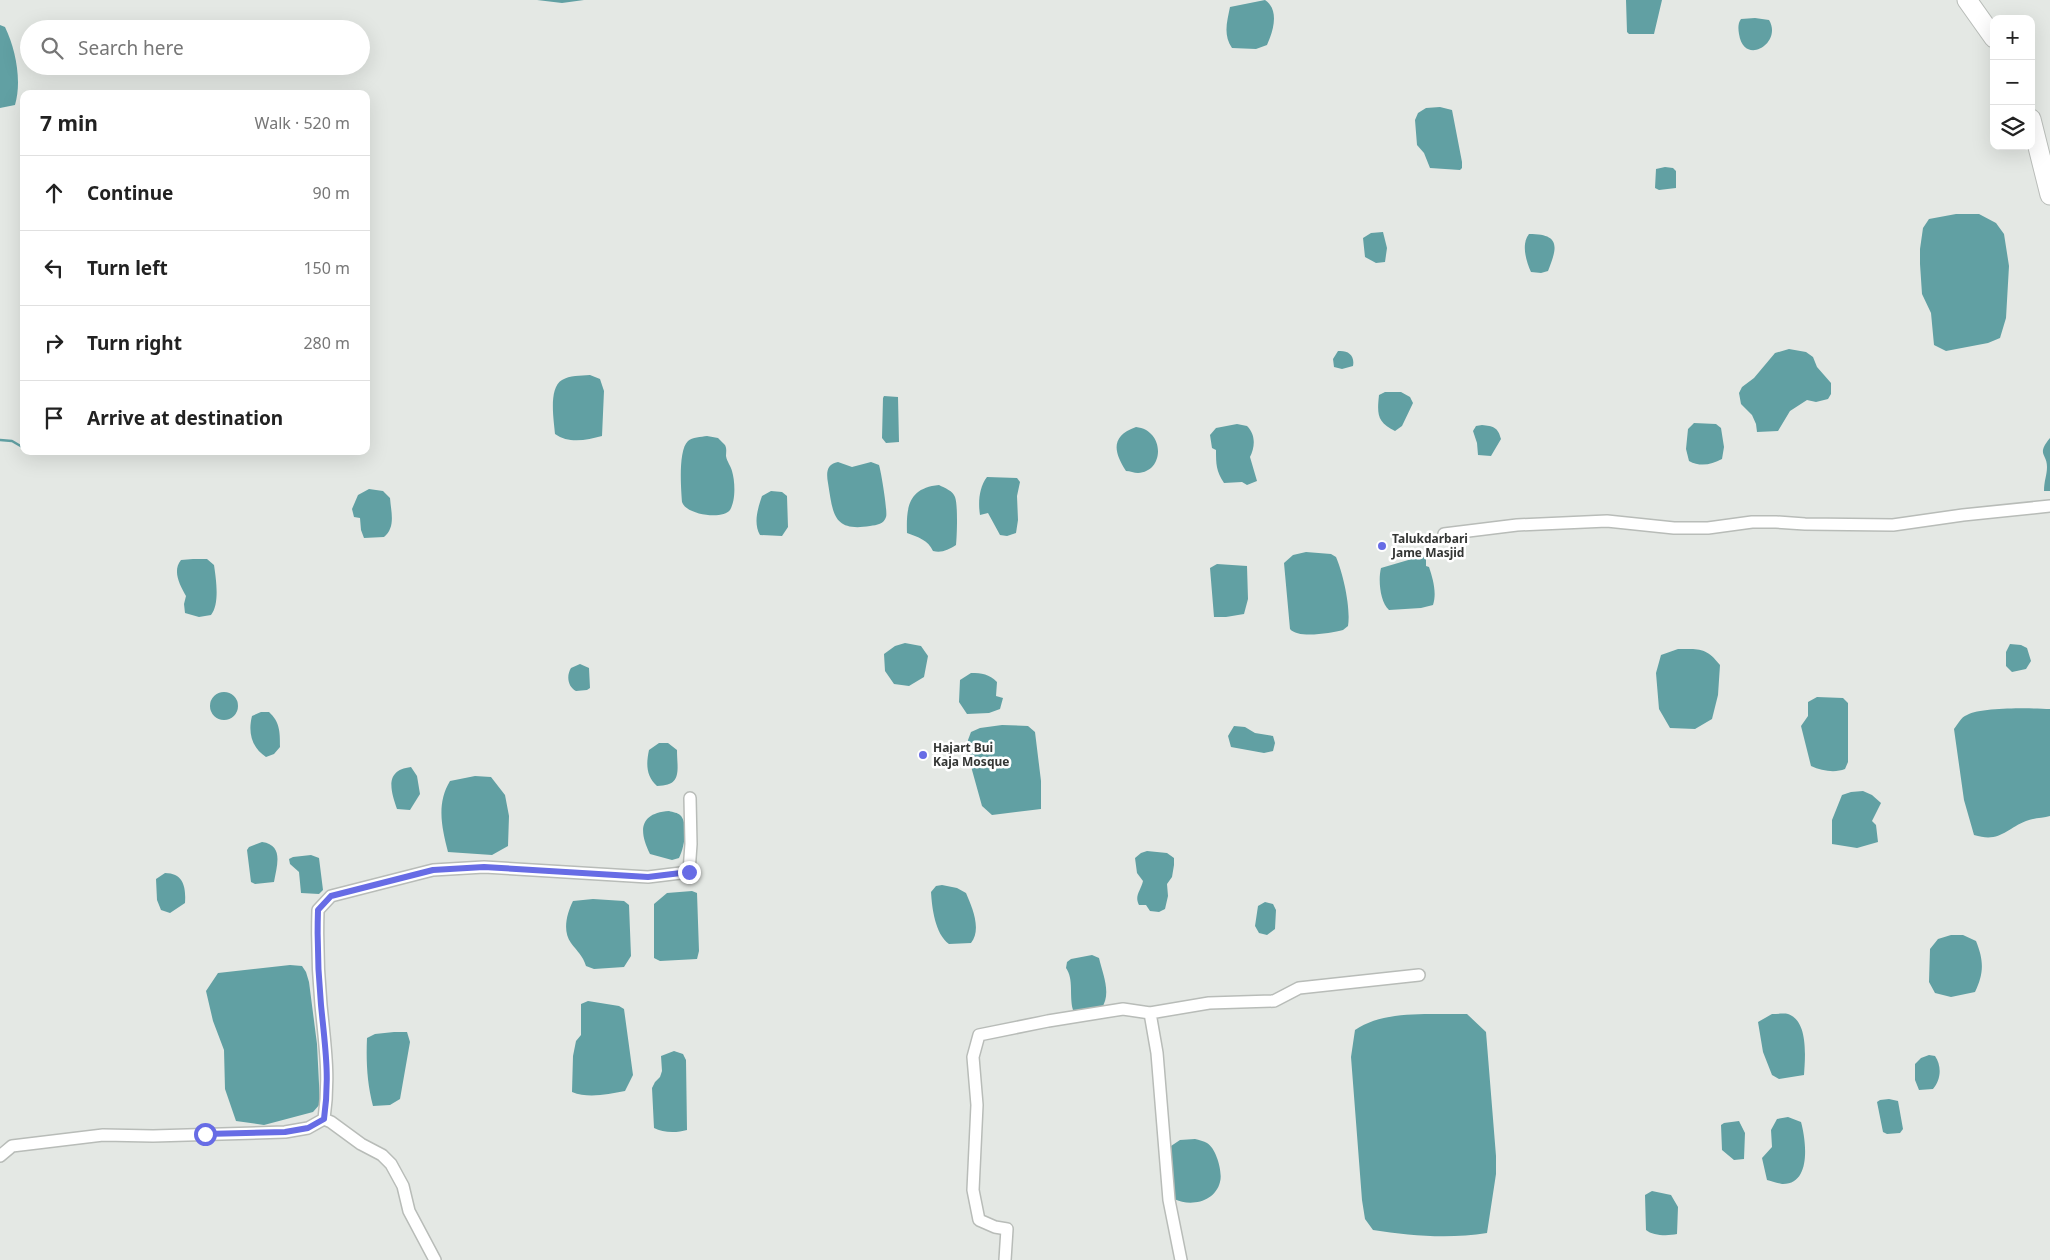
<!DOCTYPE html>
<meta charset="utf-8">
<style>
:root{--surface:#fff;--page:#f2f2f2;--text:#222;--muted:#767676;--line:#e0e0e0}
body{margin:0;font-family:"Noto Sans",sans-serif;background:var(--page);color:var(--text)}
.controls{position:absolute;right:15px;top:15px;display:grid;overflow:hidden;border-radius:10px;box-shadow:0 5px 20px #0002}
.controls button{width:45px;height:45px;display:grid;place-items:center;padding:0;border:0;border-bottom:1px solid var(--line);background:var(--surface);color:var(--text);font:25px sans-serif}
.stop{position:absolute;width:15px;height:15px;margin:-11px;border:4px solid #676ce5;border-radius:50%;background:#fff}
.stop.end{background:#676ce5;border-color:#fff;box-shadow:0 1px 5px #0008}
.list{margin:0;padding:0;list-style:none}
h2{display:flex;justify-content:space-between;align-items:center;height:65px;margin:0;padding:0 20px;font-size:21px}
h2 small{font-size:16px;font-weight:400;color:var(--muted)}
.list li{display:grid;grid-template-columns:32px 1fr auto;gap:15px;align-items:center;box-sizing:border-box;height:75px;padding:0 20px;border-top:1px solid var(--line)}
.list b{display:block;font-size:19px;white-space:nowrap}
.list em{font-size:16px;font-style:normal;color:var(--muted)}
.icon{flex:none;width:28px;height:28px;fill:none;stroke:currentColor;stroke-width:2;stroke-linecap:round;stroke-linejoin:round}
.map{position:relative;flex:none;width:2050px;height:1260px;overflow:hidden}
.search{position:absolute;background:var(--surface);box-shadow:0 5px 20px #0002;left:20px;top:20px;width:350px;height:55px;display:flex;align-items:center;gap:12px;box-sizing:border-box;padding:0 18px;border-radius:28px;color:var(--muted);font-size:19px}
.panel{position:absolute;background:var(--surface);box-shadow:0 5px 20px #0002;left:20px;top:90px;width:350px;height:365px;border-radius:10px}
.map>svg:first-child{display:block}
</style>
<div class="map">
<svg width="2050" height="1260" viewBox="0 0 2050 1260">
<rect width="100%" height="100%" fill="#e4e8e4"/>
<path fill="#61a0a3" d="M 537,0 L 584,0 L 562,3 Z
M 1265,0 C 1280,10 1273,32 1267,45 L 1256,49 L 1232,48 C 1223,35 1227,22 1230,7 Z
M 1626,0 L 1662,0 L 1654,34 L 1629,34 L 1627,32 Z
M 1755,18 L 1769,20 C 1783,43 1744,67 1739,34 C 1738,28 1738,23 1741,19 Z
M 0,25 L 5,27 C 16,50 22,81 15,105 L 0,108 Z
M 1440,107 L 1452,110 L 1462,162 L 1462,168 L 1460,170 L 1430,168 L 1424,153 L 1417,145 L 1415,120 L 1418,113 L 1426,108 Z
M 1665,167 L 1673,168 L 1676,171 L 1676,188 L 1659,190 L 1655,188 L 1656,169 Z
M 1956,214 L 1979,214 L 1996,223 L 2004,234 L 2009,266 L 2006,318 L 2000,338 L 1988,343 L 1946,351 L 1934,345 L 1931,313 L 1922,294 L 1920,264 L 1920,249 L 1923,228 L 1929,219 Z
M 1383,232 L 1387,248 L 1385,262 L 1376,263 L 1365,257 L 1363,238 L 1371,233 Z
M 1529,234 C 1560,234 1558,246 1548,271 L 1541,273 L 1531,272 C 1526,261 1521,244 1529,234 Z
M 1789,349 L 1806,352 L 1813,357 L 1817,367 L 1831,383 L 1831,394 L 1828,399 L 1816,402 L 1807,400 L 1790,411 L 1778,431 L 1757,432 L 1756,424 L 1752,415 L 1741,404 L 1739,393 L 1742,387 L 1754,378 L 1775,353 Z
M 1338,351 C 1348,350 1355,355 1353,366 L 1342,369 L 1334,367 L 1333,359 Z
M 590,375 L 600,379 L 604,391 L 602,436 C 587,440 569,444 555,434 C 554,421 548,388 562,380 C 570,375 580,376 590,375 Z
M 1385,392 L 1401,392 L 1410,397 L 1413,403 L 1402,426 L 1395,431 C 1377,422 1377,414 1379,395 Z
M 884,396 L 898,397 L 899,442 L 886,443 L 882,438 L 883,398 Z
M 1694,423 L 1716,424 L 1721,428 L 1724,447 L 1722,459 C 1711,465 1700,467 1689,461 L 1686,449 L 1688,429 Z
M 1237,424 L 1247,426 C 1256,435 1255,447 1250,457 L 1257,481 L 1247,485 L 1242,482 L 1224,483 C 1216,471 1216,464 1216,450 L 1212,448 L 1210,435 L 1216,428 Z
M 1482,425 C 1493,426 1498,427 1501,439 L 1491,456 L 1478,455 L 1477,443 L 1473,431 L 1476,426 Z
M 1136,427 C 1165,430 1165,472 1138,473 C 1134,473 1130,471 1126,471 C 1113,451 1111,436 1136,427 Z
M 707,436 L 718,438 L 725,445 C 727,449 726,452 726,456 C 727,462 731,466 732,471 C 735,481 736,500 730,510 C 723,520 686,515 682,502 C 681,489 678,450 688,441 C 692,437 701,437 707,436 Z
M 2050,438 L 2050,491 L 2044,491 C 2044,481 2047,475 2047,467 C 2047,453 2036,455 2050,438 Z
M 838,462 L 852,467 L 871,462 L 879,465 C 881,471 888,513 886,517 C 884,524 877,525 870,526 C 833,532 833,514 828,483 C 826,472 827,464 838,462 Z
M 987,477 L 1017,478 L 1020,482 L 1017,496 L 1018,520 L 1016,533 L 1007,536 L 1000,535 L 988,513 L 980,515 C 978,503 979,487 987,477 Z
M 939,485 C 945,488 953,491 955,497 C 958,504 957,537 956,545 C 948,550 942,553 933,551 C 928,540 918,537 907,533 C 906,506 909,488 939,485 Z
M 369,489 L 383,491 L 390,498 C 391,512 396,527 384,537 L 364,538 L 361,530 L 360,518 L 354,517 L 352,509 L 358,495 Z
M 771,491 L 782,492 L 787,496 L 788,527 L 782,536 L 760,535 C 753,523 758,508 762,496 Z
M 1306,552 L 1331,554 L 1336,557 C 1343,573 1351,608 1348,626 L 1343,630 C 1331,633 1298,639 1290,629 L 1284,563 L 1293,555 Z
M 1422,556 L 1426,558 L 1426,566 L 1429,567 C 1433,579 1437,593 1433,605 L 1421,608 L 1389,610 C 1380,602 1378,580 1381,568 Z
M 193,559 L 207,559 L 214,565 C 216,579 220,604 211,615 L 199,617 L 185,613 L 184,604 L 186,596 C 180,585 172,571 181,560 Z
M 1217,564 L 1247,566 L 1248,599 L 1244,614 L 1226,617 L 1214,617 L 1210,568 Z
M 905,643 L 921,646 L 928,656 L 924,677 L 909,686 L 894,684 L 885,671 L 884,654 L 895,646 Z
M 2010,644 L 2021,645 L 2027,648 L 2031,661 L 2026,669 L 2012,672 L 2006,666 L 2006,652 Z
M 1678,649 C 1699,649 1706,647 1720,665 L 1718,695 L 1712,719 L 1695,729 L 1670,728 L 1659,709 L 1656,673 L 1661,655 Z
M 580,664 L 589,668 L 590,688 L 587,690 L 576,691 C 568,687 566,676 571,668 Z
M 971,673 C 982,673 989,674 997,682 L 996,696 L 1003,698 L 1000,709 L 989,713 L 967,714 L 959,702 L 960,680 Z
M210 706a14 14 0 1 1 28 0a14 14 0 1 1-28 0Z
M 1817,697 L 1843,698 L 1848,703 L 1848,762 L 1845,769 C 1835,773 1822,771 1811,766 L 1801,726 L 1808,716 L 1808,702 Z
M 2050,709 L 2050,816 C 2043,818 2033,818 2026,821 C 2006,829 2000,843 1974,835 L 1964,800 L 1954,729 C 1958,724 1961,717 1967,715 C 1982,707 2032,708 2050,709 Z
M 261,712 L 269,712 C 280,722 280,732 280,747 L 274,754 L 266,757 C 251,747 248,732 252,716 Z
M 1002,725 L 1028,726 L 1035,732 L 1041,781 L 1041,809 L 992,815 L 982,806 L 972,770 L 968,740 L 971,732 L 980,728 Z
M 1234,726 L 1245,727 L 1255,733 L 1273,736 L 1275,743 L 1273,751 L 1264,753 L 1231,747 L 1228,736 Z
M 659,743 L 668,743 L 677,750 C 677,770 683,786 657,786 C 646,776 646,764 649,750 Z
M 411,767 L 417,776 L 420,794 L 410,810 L 397,809 C 390,789 385,770 411,767 Z
M 475,776 L 491,777 L 505,795 L 509,816 L 508,846 L 492,855 L 448,852 C 442,828 436,804 450,781 Z
M 1863,791 L 1872,795 L 1881,803 L 1872,821 L 1876,825 L 1878,842 L 1857,848 L 1832,844 L 1832,820 L 1842,795 L 1851,792 Z
M 669,811 C 673,812 678,813 680,815 C 689,823 684,849 679,858 L 672,860 L 650,854 C 638,830 640,813 669,811 Z
M 262,842 C 284,845 277,865 274,882 L 255,884 L 251,882 L 247,850 L 249,847 Z
M 1147,851 L 1167,853 L 1174,858 L 1174,865 L 1172,877 L 1167,884 L 1168,896 L 1165,909 L 1159,912 L 1150,911 L 1146,905 L 1139,905 C 1134,896 1141,890 1143,881 L 1137,873 L 1135,858 L 1141,853 Z
M 311,855 L 319,858 L 323,890 L 319,894 L 301,893 L 299,872 L 290,864 L 289,859 L 293,857 Z
M 165,873 C 184,873 186,888 185,903 L 170,913 L 161,910 L 157,900 L 156,879 Z
M 942,885 L 957,888 L 966,893 C 972,907 982,929 971,943 L 949,944 C 935,934 932,908 931,892 L 936,886 Z
M 692,891 L 697,893 L 699,951 L 697,959 L 660,961 L 654,958 L 654,904 L 667,893 Z
M 593,899 L 624,901 L 629,905 L 631,956 L 624,967 L 594,969 L 586,966 C 583,956 577,951 571,943 C 562,931 567,913 573,901 Z
M 1265,902 L 1273,904 L 1276,910 L 1275,929 L 1267,935 L 1259,933 L 1255,926 L 1258,906 Z
M 1951,935 L 1963,935 L 1976,941 C 1984,961 1984,973 1975,992 L 1951,997 L 1935,993 L 1929,982 L 1930,949 L 1938,939 Z
M 1092,955 L 1099,958 C 1103,975 1112,994 1101,1009 L 1085,1013 L 1073,1010 C 1069,996 1074,979 1066,968 L 1067,962 L 1071,959 Z
M 290,965 L 302,966 L 306,972 L 309,982 L 317,1044 L 320,1104 L 313,1112 L 264,1125 L 236,1121 L 225,1089 L 224,1050 L 213,1021 L 206,991 L 218,973 Z
M 588,1001 L 619,1006 L 624,1009 L 633,1075 L 625,1091 C 608,1094 589,1099 572,1092 L 573,1056 L 576,1041 L 581,1035 L 581,1004 Z
M 1467,1014 L 1486,1032 L 1496,1156 L 1496,1174 L 1487,1233 C 1450,1239 1410,1236 1373,1230 L 1365,1219 L 1362,1200 L 1351,1057 L 1355,1030 C 1386,1009 1431,1015 1467,1014 Z
M 1772,1014 C 1777,1014 1784,1013 1788,1014 C 1809,1021 1805,1059 1804,1075 L 1779,1079 L 1772,1075 L 1763,1052 L 1758,1022 Z
M 394,1032 L 407,1032 L 410,1042 L 400,1099 L 390,1105 L 373,1106 C 367,1083 366,1061 367,1038 L 375,1034 Z
M 674,1051 L 683,1054 L 686,1060 L 687,1130 C 677,1133 663,1133 654,1128 L 652,1088 L 655,1082 L 660,1077 L 662,1071 L 661,1056 Z
M 1929,1055 L 1935,1056 C 1942,1066 1941,1080 1933,1089 L 1919,1090 L 1915,1080 L 1915,1064 L 1921,1058 Z
M 1889,1099 L 1898,1101 L 1903,1129 L 1900,1133 L 1887,1134 L 1883,1132 L 1877,1102 L 1880,1100 Z
M 1788,1117 L 1801,1122 C 1806,1140 1812,1185 1782,1184 C 1777,1183 1771,1181 1767,1180 L 1762,1158 L 1772,1147 L 1771,1130 L 1777,1119 Z
M 1739,1121 L 1745,1133 L 1744,1159 L 1734,1160 L 1722,1150 L 1721,1125 L 1724,1123 Z
M 1195,1139 C 1199,1140 1204,1141 1207,1143 C 1216,1148 1223,1172 1220,1182 C 1215,1202 1191,1207 1174,1199 L 1171,1146 L 1180,1140 Z
M 1652,1191 L 1671,1195 L 1678,1207 L 1677,1234 C 1668,1236 1653,1236 1646,1230 L 1645,1195 Z"/>
<g fill="none" stroke-linecap="round" stroke-linejoin="round">
<path stroke="#61a0a3" stroke-width="2.5" d="M 0,440 L 12,441 L 24,448"/>
<g stroke="#b8bcb8" stroke-width="14">
<path id="minor" d="M 1444,534 L 1517,525 L 1607,521 L 1674,528 L 1708,528 L 1752,522 L 1776,522 L 1805,524 L 1893,525 L 1963,515 L 2050,506
M 1150,1013 L 1157,1053 L 1169,1200 L 1181,1260
M 324,1119 C 330,1077 325,1046 321,1005 C 318,973 317,942 318,910 L 331,896 L 433,870 L 484,867 L 648,877 L 689,872 L 691,844 L 690,798
M 0,1156 L 12,1146 L 103,1135 L 153,1136 L 285,1132 L 308,1128 L 324,1119 L 331,1122 L 361,1144 L 382,1155 L 391,1164 L 403,1186 L 409,1211 L 435,1260
M 1005,1260 L 1007,1229 L 995,1227 L 979,1220 L 973,1190 L 977,1105 L 973,1057 L 979,1035 L 1048,1021 L 1123,1009 L 1150,1013 L 1209,1003 L 1274,1001 L 1299,988 L 1419,975"/>
</g>
<g stroke="#b8bcb8" stroke-width="21">
<path id="trunk" d="M 1967,0 L 1994,38
M 2031,119 L 2050,195"/>
</g>
<use href="#minor" stroke="#fff" stroke-width="11"/>
<use href="#trunk" stroke="#fff" stroke-width="19"/>
</g>
<g fill="none" stroke-linecap="round" stroke-linejoin="round">
<path stroke="#676ce5" stroke-width="6" d="M 205,1134 L 285,1132 L 308,1128 L 324,1119 C 330,1077 325,1046 321,1005 C 318,973 317,942 318,910 L 331,896 L 433,870 L 484,867 L 648,877 L 689,872"/>
</g>
<g fill="#676ce5" stroke="#fff" stroke-width="2">
<circle cx="1382" cy="546" r="5"/>
<circle cx="923" cy="755" r="5"/>
</g>
<g text-anchor="middle" stroke-width="5" stroke-linejoin="round" paint-order="stroke">
<g font-size="12" font-weight="bold" fill="#343634" stroke="#fff" text-anchor="start">
<text x="1392" y="543">Talukdarbari<tspan x="1392" dy="14">Jame Masjid</tspan></text>
<text x="933" y="752">Hajart Bui<tspan x="933" dy="14">Kaja Mosque</tspan></text>
</g>
</g>
</svg>
<div class="controls">
<button>+</button>
<button>−</button>
<button><svg class="icon" aria-label="layers" viewBox="0 0 24 24"><path d="M12 4l9 5-9 5-9-5zM3 14l9 5 9-5"/></svg></button>
</div>
<div class="stop" style="left:205px;top:1134px"></div>
<div class="stop end" style="left:689px;top:872px"></div>
<div class="search"><svg class="icon" aria-label="search" viewBox="0 0 24 24"><circle cx="10" cy="10" r="6"/><path d="M15 15l6 6"/></svg>Search here</div>
<section class="panel">
<h2>7 min<small>Walk · 520 m</small></h2>
<ul class="list">
<li><svg class="icon" aria-label="ahead" viewBox="0 0 24 24"><path d="M12 20V5M6 11l6-6 6 6"/></svg><div><b>Continue</b></div><em>90 m</em></li>
<li><svg class="icon" aria-label="left" viewBox="0 0 24 24"><path d="M17 20v-9H6M10 6l-5 5 5 5"/></svg><div><b>Turn left</b></div><em>150 m</em></li>
<li><svg class="icon" aria-label="right" viewBox="0 0 24 24"><path d="M7 20v-9h11M14 6l5 5-5 5"/></svg><div><b>Turn right</b></div><em>280 m</em></li>
<li><svg class="icon" aria-label="arrive" viewBox="0 0 24 24"><path d="M6 21V4h12l-3 4 3 4H6"/></svg><div><b>Arrive at destination</b></div></li>
</ul>
</section>
</div>
